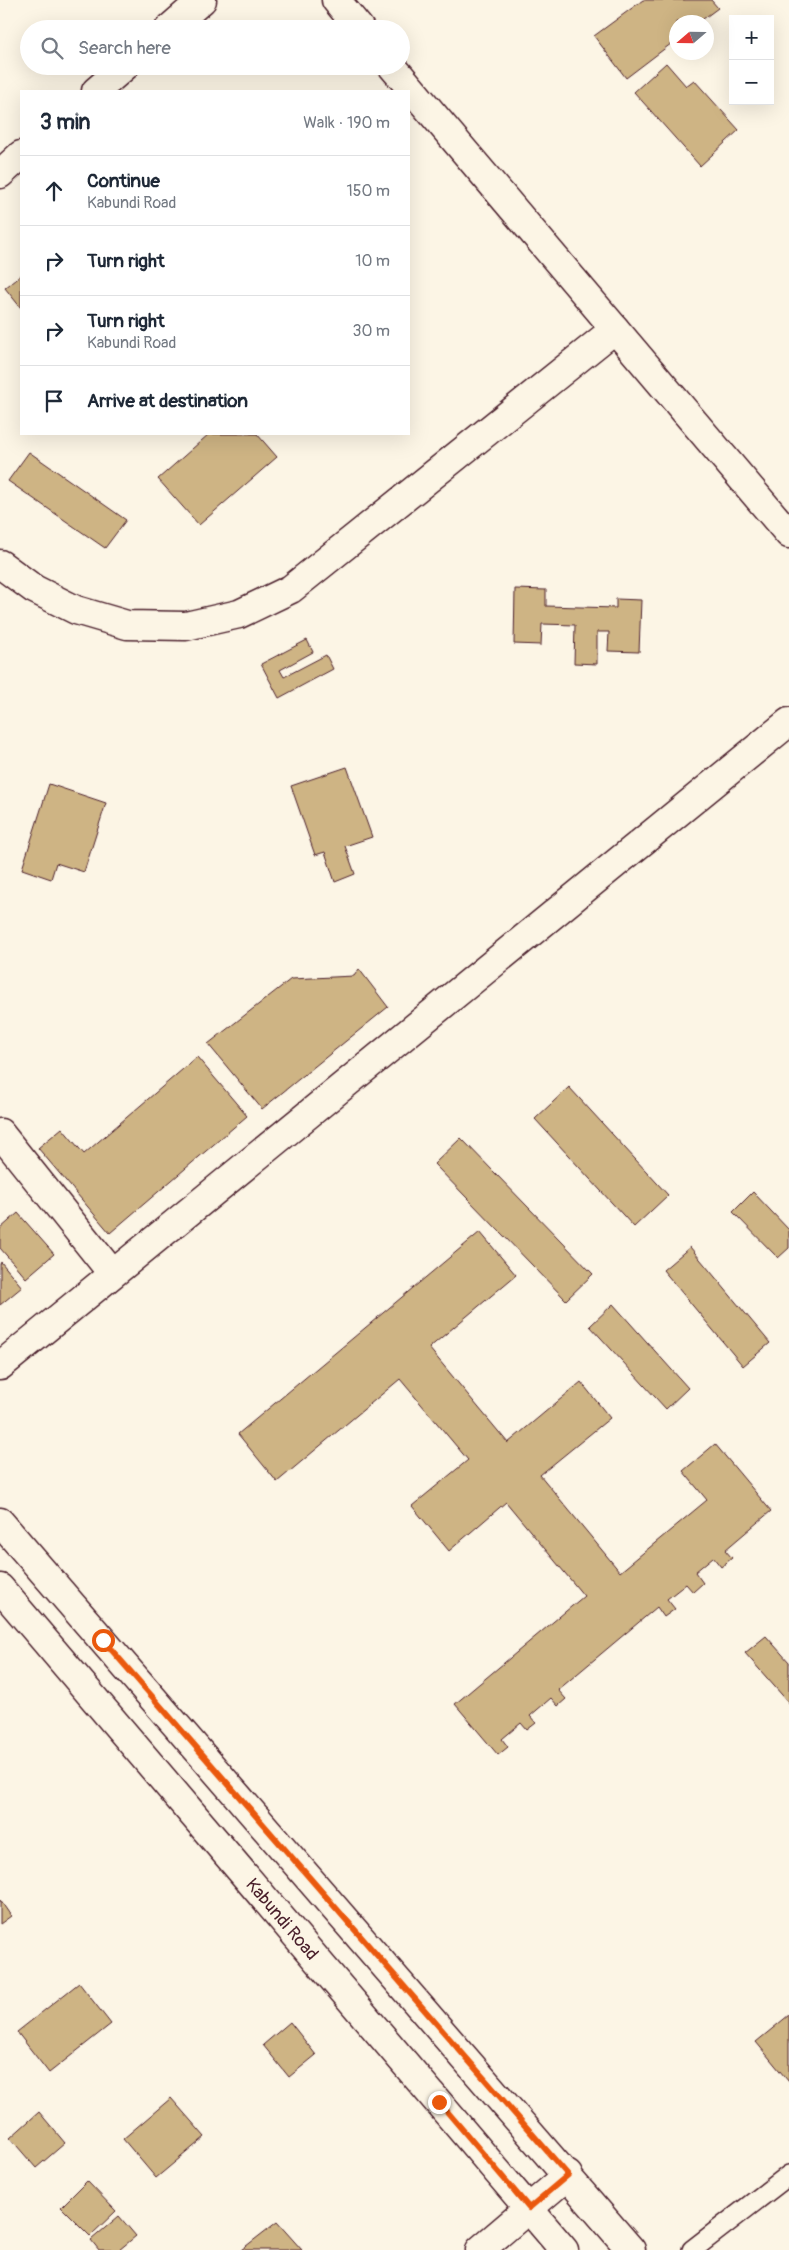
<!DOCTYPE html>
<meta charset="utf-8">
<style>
:root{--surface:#fff;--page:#f2f2f3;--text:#1f2937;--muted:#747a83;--line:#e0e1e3}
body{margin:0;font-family:Pangolin,sans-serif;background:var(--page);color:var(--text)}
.controls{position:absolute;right:15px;top:15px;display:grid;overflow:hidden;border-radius:0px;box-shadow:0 5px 20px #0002}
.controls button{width:45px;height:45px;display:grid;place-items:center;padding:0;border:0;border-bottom:1px solid var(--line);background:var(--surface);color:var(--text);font:25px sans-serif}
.compass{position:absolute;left:669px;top:15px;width:45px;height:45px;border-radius:50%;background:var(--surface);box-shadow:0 5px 20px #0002;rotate:250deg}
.stop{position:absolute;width:15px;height:15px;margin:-11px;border:4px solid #ea580c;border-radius:50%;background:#fff}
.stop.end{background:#ea580c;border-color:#fff;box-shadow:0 1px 5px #0008}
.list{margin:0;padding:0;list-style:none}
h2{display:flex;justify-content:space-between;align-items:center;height:65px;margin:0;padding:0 20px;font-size:21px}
h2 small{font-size:16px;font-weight:400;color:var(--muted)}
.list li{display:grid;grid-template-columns:32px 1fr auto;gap:15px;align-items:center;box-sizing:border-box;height:70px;padding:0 20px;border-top:1px solid var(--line)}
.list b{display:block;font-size:19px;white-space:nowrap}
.list p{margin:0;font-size:16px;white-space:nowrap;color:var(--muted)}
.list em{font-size:16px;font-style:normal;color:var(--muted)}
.icon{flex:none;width:28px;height:28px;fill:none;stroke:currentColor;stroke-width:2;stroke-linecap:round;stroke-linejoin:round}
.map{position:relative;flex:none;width:789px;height:2250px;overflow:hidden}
.search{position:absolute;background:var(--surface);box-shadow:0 5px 20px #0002;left:20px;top:20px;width:390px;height:55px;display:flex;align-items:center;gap:12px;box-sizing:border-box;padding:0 18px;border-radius:28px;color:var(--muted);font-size:19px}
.panel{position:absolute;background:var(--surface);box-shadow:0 5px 20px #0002;left:20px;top:90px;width:390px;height:345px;border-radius:0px}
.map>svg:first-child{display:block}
</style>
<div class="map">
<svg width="789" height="2250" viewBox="0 0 789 2250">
<rect width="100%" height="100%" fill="#fcf5e5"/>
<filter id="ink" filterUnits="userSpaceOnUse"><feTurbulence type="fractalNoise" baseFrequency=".02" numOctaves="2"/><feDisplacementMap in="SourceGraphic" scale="10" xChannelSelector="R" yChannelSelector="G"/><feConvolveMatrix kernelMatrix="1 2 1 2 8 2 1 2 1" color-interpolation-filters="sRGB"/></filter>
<g filter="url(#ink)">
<path fill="#ceb484" stroke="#4a1f2b" d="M 643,0 L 711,0 L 718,8 L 699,22 L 676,22 L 676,40 L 626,78 L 594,36 Z
M 666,63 L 686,86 L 694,80 L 739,130 L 700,166 L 634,92 Z
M 21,275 L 21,308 L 5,288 Z
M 209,434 L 257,434 L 277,457 L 199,525 L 158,479 Z
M 29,452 L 126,520 L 105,548 L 8,481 Z
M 515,589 L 546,590 L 546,606 L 616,608 L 616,599 L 641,600 L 639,652 L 608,651 L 609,632 L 597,632 L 597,664 L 574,663 L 575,625 L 542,624 L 541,645 L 514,644 Z
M 307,640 L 313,652 L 280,670 L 284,677 L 326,655 L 333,669 L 279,698 L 261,664 Z
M 347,767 L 372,837 L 345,846 L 355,874 L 335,882 L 325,852 L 315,855 L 291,786 Z
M 49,784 L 106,803 L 84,872 L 56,863 L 51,879 L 22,869 Z
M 359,969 L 388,1007 L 262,1109 L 208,1044 L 291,979 L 354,976 Z
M 197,1057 L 247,1116 L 110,1233 L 38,1148 L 62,1128 L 84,1154 Z
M 569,1087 L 668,1195 L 634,1227 L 535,1119 Z
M 461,1138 L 593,1274 L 566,1300 L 434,1164 Z
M 753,1192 L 789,1230 L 789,1248 L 778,1258 L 733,1212 Z
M 18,1213 L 54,1254 L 26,1278 L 0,1248 L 0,1229 Z
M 480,1232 L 516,1275 L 429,1348 L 508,1443 L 581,1382 L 610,1418 L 540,1475 L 620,1572 L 707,1500 L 683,1471 L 715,1444 L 771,1511 L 725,1550 L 732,1558 L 721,1567 L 713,1557 L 695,1572 L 703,1583 L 693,1592 L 686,1584 L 667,1599 L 675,1609 L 664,1617 L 657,1607 L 558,1690 L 566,1699 L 558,1706 L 551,1698 L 530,1716 L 536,1723 L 527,1730 L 521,1723 L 502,1739 L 508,1747 L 498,1755 L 455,1704 L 584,1596 L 506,1502 L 449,1551 L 412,1506 L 468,1460 L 400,1379 L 277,1482 L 238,1434 Z
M 690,1247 L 770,1343 L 743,1366 L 663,1270 Z
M 1,1262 L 22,1287 L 0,1305 L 0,1264 Z
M 613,1304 L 688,1388 L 666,1409 L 590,1326 Z
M 766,1636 L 789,1662 L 789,1703 L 745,1653 Z
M 0,1900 L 11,1916 L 0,1924 Z
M 79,1983 L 111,2024 L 49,2073 L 17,2032 Z
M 789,2015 L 789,2082 L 756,2042 Z
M 290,2022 L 316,2055 L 289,2077 L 263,2045 Z
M 171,2098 L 205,2137 L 156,2178 L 123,2139 Z
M 39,2112 L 65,2143 L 36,2168 L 10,2138 Z
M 87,2181 L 116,2211 L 90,2236 L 61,2207 Z
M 119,2216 L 136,2236 L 119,2250 L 99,2250 L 91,2240 Z
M 277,2222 L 302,2250 L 241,2250 Z"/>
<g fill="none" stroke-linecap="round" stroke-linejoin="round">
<g stroke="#4a1f2b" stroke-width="22">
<path id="lane" d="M 692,2250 L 789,2175"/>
</g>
<g stroke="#4a1f2b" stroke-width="31">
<g id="street">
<path d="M 336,0 L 360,29"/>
<path d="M 169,29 L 202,0"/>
<path d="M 392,66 L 789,534"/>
<path d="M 96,91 L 125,66"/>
<path d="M 0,174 L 21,155"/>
<path d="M 0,564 L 34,589 L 76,610 L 127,625 L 186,626 L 239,614 L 291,589 L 615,329"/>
<path d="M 0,1133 L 112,1273"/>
<path d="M 0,1366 L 789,722"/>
<path d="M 0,1522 L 631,2250"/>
<path id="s1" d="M 0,1588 L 564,2250"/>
<path d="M 480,2250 L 568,2175"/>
</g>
</g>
<use href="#lane" stroke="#fcf5e5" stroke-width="19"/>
<use href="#street" stroke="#fcf5e5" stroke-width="28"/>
</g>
</g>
<g fill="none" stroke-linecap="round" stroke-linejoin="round" filter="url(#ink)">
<path stroke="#ea580c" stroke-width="6" d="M 103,1640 L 568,2175 L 529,2208 L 439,2102"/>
</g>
<g text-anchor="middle" stroke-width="4" stroke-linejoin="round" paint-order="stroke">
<g font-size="18" fill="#4a1f2b" stroke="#fcf5e5">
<text dy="6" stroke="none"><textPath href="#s1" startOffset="435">Kabundi Road</textPath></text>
</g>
</g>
</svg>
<div class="controls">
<button>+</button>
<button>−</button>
</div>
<svg class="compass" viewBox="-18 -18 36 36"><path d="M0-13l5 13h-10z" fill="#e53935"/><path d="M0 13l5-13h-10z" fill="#747a83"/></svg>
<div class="stop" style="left:103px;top:1640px"></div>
<div class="stop end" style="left:439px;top:2102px"></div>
<div class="search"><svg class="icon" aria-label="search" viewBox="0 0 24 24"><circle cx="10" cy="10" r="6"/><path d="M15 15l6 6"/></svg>Search here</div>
<section class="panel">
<h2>3 min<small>Walk · 190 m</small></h2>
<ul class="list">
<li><svg class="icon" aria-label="ahead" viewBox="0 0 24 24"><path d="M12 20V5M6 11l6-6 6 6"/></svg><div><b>Continue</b><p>Kabundi Road</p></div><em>150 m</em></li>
<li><svg class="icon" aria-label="right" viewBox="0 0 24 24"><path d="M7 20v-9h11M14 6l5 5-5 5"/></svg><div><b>Turn right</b></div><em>10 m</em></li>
<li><svg class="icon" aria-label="right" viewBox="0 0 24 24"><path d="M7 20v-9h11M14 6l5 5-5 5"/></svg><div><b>Turn right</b><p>Kabundi Road</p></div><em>30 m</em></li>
<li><svg class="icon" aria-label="arrive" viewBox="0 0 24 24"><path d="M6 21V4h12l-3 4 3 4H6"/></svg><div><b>Arrive at destination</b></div></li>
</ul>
</section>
</div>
